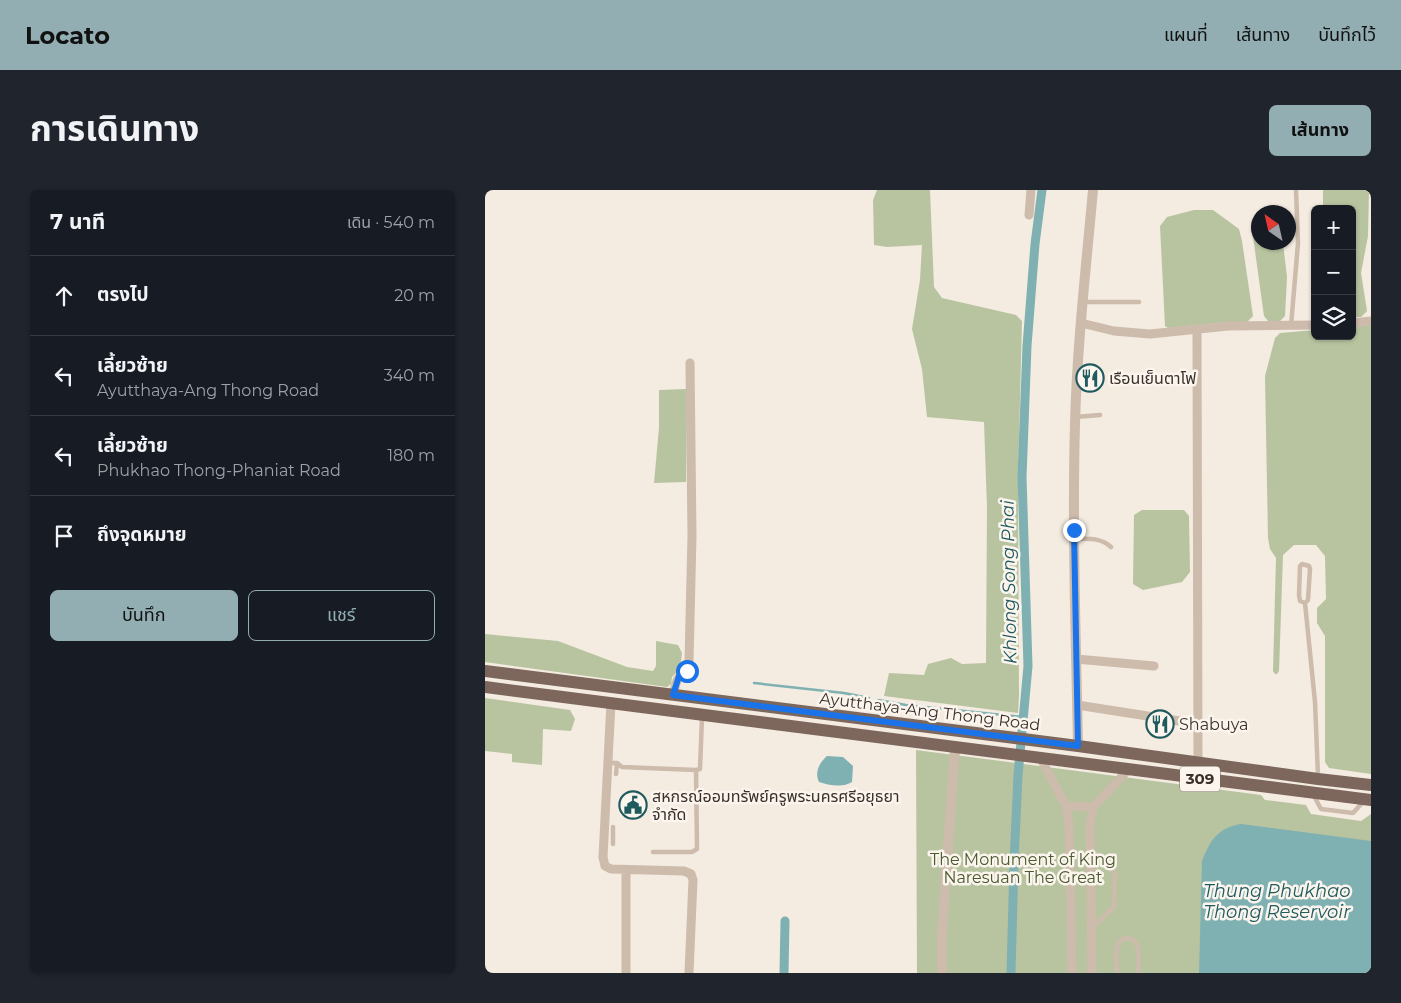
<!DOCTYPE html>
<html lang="th">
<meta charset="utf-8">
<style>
:root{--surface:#171b24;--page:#20242c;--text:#f1f3f6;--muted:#9ea1a6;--line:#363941;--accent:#92aeb2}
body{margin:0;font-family:Montserrat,"Noto Sans Thai",sans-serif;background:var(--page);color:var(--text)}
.controls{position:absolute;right:15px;top:15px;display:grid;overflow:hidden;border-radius:8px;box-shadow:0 1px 4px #0004}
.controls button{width:45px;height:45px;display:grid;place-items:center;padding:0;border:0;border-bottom:1px solid var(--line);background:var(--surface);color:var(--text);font:25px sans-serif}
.compass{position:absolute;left:766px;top:15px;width:45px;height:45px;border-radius:50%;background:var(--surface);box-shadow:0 1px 4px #0004;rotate:326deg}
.stop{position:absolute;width:15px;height:15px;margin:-11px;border:4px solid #1a73e8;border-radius:50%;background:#fff}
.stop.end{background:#1a73e8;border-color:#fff;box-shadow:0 1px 5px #0008}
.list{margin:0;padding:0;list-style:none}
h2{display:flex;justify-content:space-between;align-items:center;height:65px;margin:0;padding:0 20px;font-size:21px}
h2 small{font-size:16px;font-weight:400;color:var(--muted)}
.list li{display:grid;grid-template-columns:32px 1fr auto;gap:15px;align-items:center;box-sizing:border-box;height:80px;padding:0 20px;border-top:1px solid var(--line)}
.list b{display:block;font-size:19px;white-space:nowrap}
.list p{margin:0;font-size:16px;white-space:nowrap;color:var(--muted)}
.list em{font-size:16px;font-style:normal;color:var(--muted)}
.actions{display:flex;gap:10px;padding:15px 20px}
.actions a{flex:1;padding:11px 0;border:1px solid var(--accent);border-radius:8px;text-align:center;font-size:18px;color:var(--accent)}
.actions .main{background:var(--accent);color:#111}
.icon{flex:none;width:28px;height:28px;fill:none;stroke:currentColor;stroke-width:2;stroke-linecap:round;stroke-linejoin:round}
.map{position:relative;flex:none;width:886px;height:783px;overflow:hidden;border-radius:8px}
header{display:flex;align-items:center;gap:30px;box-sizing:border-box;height:70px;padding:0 25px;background:var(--accent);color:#111}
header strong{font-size:24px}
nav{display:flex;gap:28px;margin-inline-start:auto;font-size:18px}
.intro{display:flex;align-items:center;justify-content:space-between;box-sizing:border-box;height:120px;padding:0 30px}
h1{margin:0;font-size:35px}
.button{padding:12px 22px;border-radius:8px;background:var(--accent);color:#111;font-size:18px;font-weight:700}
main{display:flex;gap:30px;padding:0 30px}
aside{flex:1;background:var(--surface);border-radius:8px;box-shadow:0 1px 4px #0004}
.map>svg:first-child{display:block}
</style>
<header>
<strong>Locato</strong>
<nav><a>แผนที่</a><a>เส้นทาง</a><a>บันทึกไว้</a></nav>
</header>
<div class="intro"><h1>การเดินทาง</h1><a class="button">เส้นทาง</a></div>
<main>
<aside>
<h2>7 นาที<small>เดิน · 540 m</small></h2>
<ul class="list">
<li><svg class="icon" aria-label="ahead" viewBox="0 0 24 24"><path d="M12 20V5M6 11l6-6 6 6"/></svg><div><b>ตรงไป</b></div><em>20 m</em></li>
<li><svg class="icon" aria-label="left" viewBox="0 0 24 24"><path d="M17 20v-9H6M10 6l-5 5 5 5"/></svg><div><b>เลี้ยวซ้าย</b><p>Ayutthaya-Ang Thong Road</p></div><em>340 m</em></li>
<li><svg class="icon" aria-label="left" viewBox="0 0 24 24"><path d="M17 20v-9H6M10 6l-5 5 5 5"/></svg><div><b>เลี้ยวซ้าย</b><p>Phukhao Thong-Phaniat Road</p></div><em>180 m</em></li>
<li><svg class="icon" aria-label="arrive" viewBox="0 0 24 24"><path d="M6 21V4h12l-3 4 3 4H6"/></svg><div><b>ถึงจุดหมาย</b></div></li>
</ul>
<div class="actions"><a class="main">บันทึก</a><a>แชร์</a></div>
</aside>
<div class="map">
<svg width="886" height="783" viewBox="0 0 886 783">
<rect width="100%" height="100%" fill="#f4ebe1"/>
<path fill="#b8c4a0" d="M 392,0 L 445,0 L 449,97 L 457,108 L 531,125 L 537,131 L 533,287 L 534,506 L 533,523 L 399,506 L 404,483 L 439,485 L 443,474 L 466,468 L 477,474 L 501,473 L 502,318 L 499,232 L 442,227 L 437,179 L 427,139 L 435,90 L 437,55 L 402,57 L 389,55 L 388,10 Z
M 838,0 L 884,0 L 883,46 L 876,83 L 882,121 L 876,127 L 867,127 L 867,19 L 838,19 Z
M 709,20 L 728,20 L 754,39 L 757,51 L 768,126 L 762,132 L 741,132 L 683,138 L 680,136 L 675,36 L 682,27 Z
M 769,27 L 773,27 L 774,52 L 798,53 L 802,87 L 800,126 L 795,131 L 783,131 L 779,126 L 766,32 Z
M 886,135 L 886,584 L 844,578 L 840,572 L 840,446 L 832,433 L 832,418 L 841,409 L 840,366 L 831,355 L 809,355 L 798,365 L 794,481 L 792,484 L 790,484 L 788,481 L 791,368 L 785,359 L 783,348 L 780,186 L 790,148 L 795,143 L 830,140 L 830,146 L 867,146 L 867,137 Z
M 202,199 L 201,292 L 169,293 L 174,238 L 174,200 Z
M 657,320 L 699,320 L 704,326 L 705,382 L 697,392 L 658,400 L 648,394 L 649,325 Z
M 0,444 L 73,451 L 142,477 L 168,481 L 171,476 L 171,451 L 193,455 L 197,463 L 195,479 L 187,487 L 186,494 L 182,497 L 0,472 Z
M 0,508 L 85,520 L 90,529 L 86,541 L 58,539 L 57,575 L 27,572 L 27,564 L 0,561 Z
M 431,560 L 776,605 L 780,610 L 821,615 L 826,624 L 876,631 L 886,624 L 886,783 L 432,783 Z"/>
<path fill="#7fb0b2" d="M 342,566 L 358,567 L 368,576 L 367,592 C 358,598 343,595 334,592 C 329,582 335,572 342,566 Z
M 756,634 L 886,651 L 886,783 L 714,783 L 717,671 C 725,650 733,638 756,634 Z"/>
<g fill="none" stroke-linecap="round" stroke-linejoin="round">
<path stroke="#7fb0b2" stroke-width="2.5" d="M 269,493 L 359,503 L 384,508
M 393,510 L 421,515 L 538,527"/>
<path stroke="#7fb0b2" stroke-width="9" d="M 299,783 L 300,731
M 526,783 L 529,672 L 533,585 L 543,476 L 537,287 L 542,156 L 550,54 L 557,0"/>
<path stroke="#cdbbac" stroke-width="4.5" d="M 598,112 L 654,112
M 806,136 L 813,53 L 811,0
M 590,227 L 615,225
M 589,349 C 603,349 615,347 626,357
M 820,413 L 815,411 L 814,405 L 815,376 L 817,374 L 824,376 L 825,379 L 823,410 L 820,413 L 830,512 L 833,586
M 123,573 L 132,573 L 137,577 L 211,580 L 215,579 L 217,527
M 131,584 L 132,573
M 829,606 L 836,619 L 868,623 L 878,612
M 128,654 L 128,637
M 606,659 L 630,683 L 629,717 L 608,737
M 168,662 L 207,662 L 212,659 L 211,580
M 632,783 C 632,773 627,748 642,748 C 646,748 650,751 652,755 C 655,762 653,775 653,783"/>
<path stroke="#cdbbac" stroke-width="9" d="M 544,25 L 546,0
M 596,133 L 629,141 L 665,144 L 743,136 L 830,135
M 867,133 L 886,131
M 712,140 L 713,573
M 591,469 L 669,476
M 188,505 C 190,500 190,493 193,489 C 197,481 202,482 204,471 L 207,346 L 205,173
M 126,513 L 118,667 L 120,676 L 126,679 L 199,681 L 206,684 L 208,690 L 204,783
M 592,515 L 714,534
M 556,569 L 581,616 L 584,635 L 587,783
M 581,616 L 608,617
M 141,783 L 141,680
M 607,783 L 605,634 L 608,617 L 643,580"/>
<path stroke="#cdbbac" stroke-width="10" d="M 593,556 C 591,449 587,341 590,234 C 592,156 601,78 608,0
M 457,783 L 457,742 L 470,558"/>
<path stroke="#7d675c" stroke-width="12" d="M 0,481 L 593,556 L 833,589 L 886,595
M 0,497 L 886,610"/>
</g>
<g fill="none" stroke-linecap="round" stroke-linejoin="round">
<path stroke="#1a73e8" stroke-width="6" d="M 202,481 L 194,486 L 188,505 L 593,556 L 589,340"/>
</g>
<defs>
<g id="restaurant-ring" transform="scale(1.4375)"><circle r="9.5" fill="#fbf5ee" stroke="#1f5a5e" stroke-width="1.5"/><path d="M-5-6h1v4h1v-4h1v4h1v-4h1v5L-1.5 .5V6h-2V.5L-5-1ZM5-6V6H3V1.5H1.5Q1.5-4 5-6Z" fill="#1f5a5e"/></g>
<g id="civic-ring" transform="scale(1.4375)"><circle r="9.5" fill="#fbf5ee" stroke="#1f5a5e" stroke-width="1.5"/><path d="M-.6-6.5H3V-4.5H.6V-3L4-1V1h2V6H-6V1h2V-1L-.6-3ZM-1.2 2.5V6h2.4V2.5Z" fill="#1f5a5e"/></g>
</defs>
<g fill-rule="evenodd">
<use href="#restaurant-ring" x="605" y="188"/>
<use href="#restaurant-ring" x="675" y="534"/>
<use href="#civic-ring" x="148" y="615"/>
</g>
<g text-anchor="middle" stroke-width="5" stroke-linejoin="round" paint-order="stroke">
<rect fill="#fbf5ee" stroke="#756b66" stroke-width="1" x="695" y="576.5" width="40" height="25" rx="4"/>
<g font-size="15" font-weight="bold" fill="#3b302b">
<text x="715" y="594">309</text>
</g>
<g font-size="16" fill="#3b302b" stroke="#fbf5ee" text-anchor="start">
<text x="624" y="194">เรือนเย็นตาโฟ</text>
<text x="694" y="540">Shabuya</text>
<text x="167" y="612">สหกรณ์ออมทรัพย์ครูพระนครศรีอยุธยา<tspan x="167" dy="18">จำกัด</tspan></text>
</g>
<g font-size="16" fill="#3b302b" stroke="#fbf5ee">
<text transform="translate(445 521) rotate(7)" y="6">Ayutthaya-Ang Thong Road</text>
</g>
<g font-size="16" fill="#4a5a2e" stroke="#fbf5ee">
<text x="538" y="675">The Monument of King<tspan x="538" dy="18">Naresuan The Great</tspan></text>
</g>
<g font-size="18" font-style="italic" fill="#1f5a5e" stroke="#fbf5ee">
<text transform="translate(524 392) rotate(-91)" y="6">Khlong Song Phai</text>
<text x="792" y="707">Thung Phukhao<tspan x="792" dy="21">Thong Reservoir</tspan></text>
</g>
</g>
</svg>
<div class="controls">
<button>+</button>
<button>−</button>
<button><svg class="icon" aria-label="layers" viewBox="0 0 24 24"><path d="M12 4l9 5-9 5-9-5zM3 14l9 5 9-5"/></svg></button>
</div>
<svg class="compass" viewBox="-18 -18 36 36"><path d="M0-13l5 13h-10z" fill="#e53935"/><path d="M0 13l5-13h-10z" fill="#9ea1a6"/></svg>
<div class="stop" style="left:202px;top:481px"></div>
<div class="stop end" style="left:589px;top:340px"></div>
</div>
</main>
